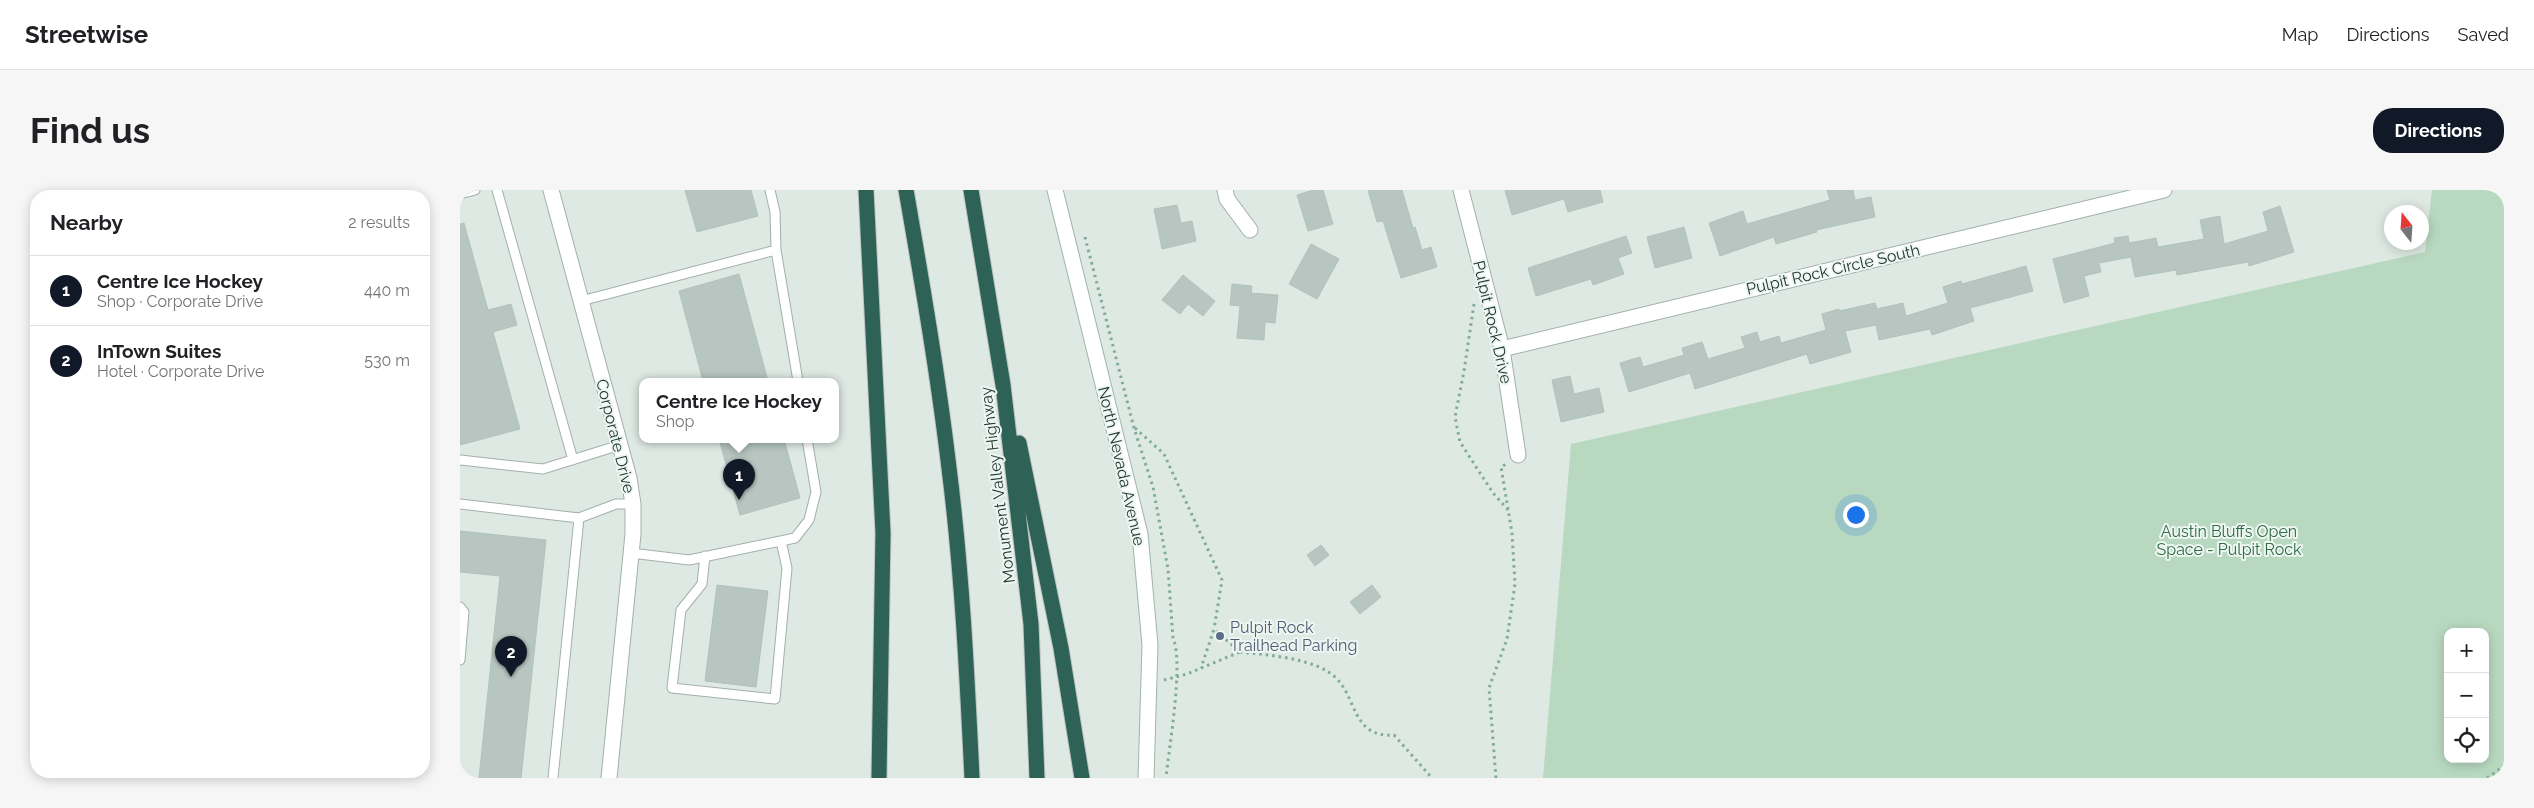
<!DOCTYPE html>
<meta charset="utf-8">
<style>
:root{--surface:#fff;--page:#f6f6f6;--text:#202124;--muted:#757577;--line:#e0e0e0;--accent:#111827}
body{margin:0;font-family:Raleway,sans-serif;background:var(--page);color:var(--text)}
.controls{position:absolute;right:15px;bottom:15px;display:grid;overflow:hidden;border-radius:10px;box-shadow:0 2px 12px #0003}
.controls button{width:45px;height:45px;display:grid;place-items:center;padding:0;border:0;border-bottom:1px solid var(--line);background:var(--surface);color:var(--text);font:25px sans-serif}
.compass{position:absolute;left:1924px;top:15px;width:45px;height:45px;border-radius:50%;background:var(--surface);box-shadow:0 2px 12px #0003;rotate:343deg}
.you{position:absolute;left:1395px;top:324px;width:18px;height:18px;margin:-12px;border:4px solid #fff;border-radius:50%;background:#1a73e8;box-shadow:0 0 0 8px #1a73e833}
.badge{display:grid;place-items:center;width:32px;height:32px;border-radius:50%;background:var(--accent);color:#fff;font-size:16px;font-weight:700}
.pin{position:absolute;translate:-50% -41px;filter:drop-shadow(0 1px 2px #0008)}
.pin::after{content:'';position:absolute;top:26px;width:18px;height:15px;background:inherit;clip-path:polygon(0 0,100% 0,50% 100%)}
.popup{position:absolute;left:179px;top:188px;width:200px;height:65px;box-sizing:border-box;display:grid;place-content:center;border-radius:10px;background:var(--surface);filter:drop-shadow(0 1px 4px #0005);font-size:16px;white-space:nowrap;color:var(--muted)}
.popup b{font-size:19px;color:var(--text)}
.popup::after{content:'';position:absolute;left:50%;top:100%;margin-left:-10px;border:10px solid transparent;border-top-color:var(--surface)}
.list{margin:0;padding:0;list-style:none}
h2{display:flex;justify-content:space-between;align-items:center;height:65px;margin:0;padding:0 20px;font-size:21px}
h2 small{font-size:16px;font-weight:400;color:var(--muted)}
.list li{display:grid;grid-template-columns:32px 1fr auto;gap:15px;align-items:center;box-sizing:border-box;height:70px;padding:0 20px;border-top:1px solid var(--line)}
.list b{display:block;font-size:19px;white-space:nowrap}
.list p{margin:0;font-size:16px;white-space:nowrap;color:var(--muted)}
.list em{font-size:16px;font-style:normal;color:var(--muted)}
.icon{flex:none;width:28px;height:28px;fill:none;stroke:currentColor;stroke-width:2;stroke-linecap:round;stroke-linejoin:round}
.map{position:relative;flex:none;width:2044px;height:588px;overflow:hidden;border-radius:20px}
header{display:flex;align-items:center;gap:30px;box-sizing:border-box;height:70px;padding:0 25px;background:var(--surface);border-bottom:1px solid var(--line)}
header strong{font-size:24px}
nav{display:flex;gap:28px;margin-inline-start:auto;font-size:18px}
.intro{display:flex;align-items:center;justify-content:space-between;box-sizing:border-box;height:120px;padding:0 30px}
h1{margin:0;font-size:35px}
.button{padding:12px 22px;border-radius:20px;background:var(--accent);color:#fff;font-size:18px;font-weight:700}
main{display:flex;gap:30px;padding:0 30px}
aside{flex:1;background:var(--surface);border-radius:20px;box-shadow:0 2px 12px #0003}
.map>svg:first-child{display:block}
</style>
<header>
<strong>Streetwise</strong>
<nav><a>Map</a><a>Directions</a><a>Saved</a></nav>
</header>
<div class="intro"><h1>Find us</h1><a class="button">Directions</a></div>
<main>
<aside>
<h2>Nearby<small>2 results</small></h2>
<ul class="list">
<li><span class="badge">1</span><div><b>Centre Ice Hockey</b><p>Shop · Corporate Drive</p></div><em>440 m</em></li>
<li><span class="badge">2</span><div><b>InTown Suites</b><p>Hotel · Corporate Drive</p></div><em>530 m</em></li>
</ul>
</aside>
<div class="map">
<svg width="2044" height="588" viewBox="0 0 2044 588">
<rect width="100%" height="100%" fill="#dee9e4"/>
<path fill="#b8d9c0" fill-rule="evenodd" d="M 1972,0 L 2044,0 L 2044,588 L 1083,588 L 1111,254 L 1965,62 ZM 1988,442 L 2025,442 L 2025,569 L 1988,569 Z"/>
<path fill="#b7c6c0" stroke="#b1c2bb" d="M 225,0 L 291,0 L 298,26 L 237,42 Z
M 853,0 L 863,0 L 873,34 L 848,41 L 837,5 Z
M 908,0 L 942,0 L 953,38 L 955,37 L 962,60 L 971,57 L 977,77 L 941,88 L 923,31 L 917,32 Z
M 1045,0 L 1140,0 L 1143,12 L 1108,22 L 1104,9 L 1052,25 Z
M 1367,0 L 1393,0 L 1395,10 L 1411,7 L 1415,27 L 1356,40 L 1357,42 L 1316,54 L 1314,47 L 1260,66 L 1249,33 L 1283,21 L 1287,34 L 1370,10 Z
M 717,15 L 721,33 L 732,31 L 736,51 L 702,59 L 694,19 Z
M 1820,16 L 1834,62 L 1789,76 L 1788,72 L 1717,85 L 1716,80 L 1675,87 L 1671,67 L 1639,73 L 1641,82 L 1624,86 L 1629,106 L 1604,113 L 1593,69 L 1655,53 L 1654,48 L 1668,46 L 1669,53 L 1696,48 L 1698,57 L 1744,49 L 1740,30 L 1760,26 L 1764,54 L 1808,41 L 1803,22 Z
M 4,33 L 28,120 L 51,114 L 57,135 L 33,142 L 60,239 L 0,255 L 0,34 Z
M 1224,37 L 1232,68 L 1195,78 L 1187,47 Z
M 1166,46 L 1172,63 L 1158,68 L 1164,84 L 1133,95 L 1131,89 L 1076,106 L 1068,78 Z
M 851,54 L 879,69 L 857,109 L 829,94 Z
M 1566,76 L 1573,101 L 1510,118 L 1514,131 L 1472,145 L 1470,139 L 1419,150 L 1416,135 L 1385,141 L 1391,162 L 1350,174 L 1347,164 L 1235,199 L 1230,183 L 1169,202 L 1160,173 L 1180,167 L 1183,177 L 1224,165 L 1222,158 L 1242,152 L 1248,169 L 1285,158 L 1281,147 L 1297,142 L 1300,152 L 1319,146 L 1321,153 L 1366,140 L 1362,124 L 1379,119 L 1379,121 L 1415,113 L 1417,119 L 1443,113 L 1446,126 L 1488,113 L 1483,97 L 1501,91 L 1502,94 Z
M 279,84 L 308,191 L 243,191 L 219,101 Z
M 723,85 L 755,111 L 743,126 L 728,114 L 720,124 L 702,110 Z
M 772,94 L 792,96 L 791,103 L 818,105 L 815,133 L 805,132 L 804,150 L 777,148 L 780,116 L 770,115 Z
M 1110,186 L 1114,204 L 1139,198 L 1144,222 L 1101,232 L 1092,190 Z
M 259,249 L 324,249 L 340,308 L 280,325 Z
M 0,341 L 86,350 L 61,588 L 19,588 L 40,386 L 0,382 Z
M 861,355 L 869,365 L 855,376 L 847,365 Z
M 257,395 L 308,401 L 296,497 L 245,491 Z
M 912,395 L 921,407 L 900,424 L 890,412 Z"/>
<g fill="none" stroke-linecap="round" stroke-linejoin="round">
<g stroke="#a2b0ab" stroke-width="11">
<path id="service" d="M 37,0 L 113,270
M 310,0 L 315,22 L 316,60
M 0,4 L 15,0
M 121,111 L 316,60 L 338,191
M 0,270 L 83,279 L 160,255
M 0,314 L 119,328 L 156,314 L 173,314
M 171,363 L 229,370 L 335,348 L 349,330 L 356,302 L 347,249
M 245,366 L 242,394 L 221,420 L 212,498 L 315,509 L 327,378 L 321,351
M 0,417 L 4,422 L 0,470
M 93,588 L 119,328"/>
</g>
<g stroke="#a2b0ab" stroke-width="17">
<path id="minor" d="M 765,0 L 767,9 L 790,40
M 1001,0 L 1042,159 L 1058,265
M 1042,159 L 1704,0"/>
</g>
<g stroke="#a2b0ab" stroke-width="17">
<path id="tertiary" d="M 91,0 L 169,288 L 173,314 L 173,344 L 149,588"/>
</g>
<g stroke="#9eb4ab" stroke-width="17">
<path id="secondary" d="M 595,0 L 680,344 L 690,455 L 686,588"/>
</g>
<g stroke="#bcc3c1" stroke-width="17">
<path id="motorway" d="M 406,0 L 423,343 L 419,588
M 446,0 C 462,92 478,185 489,278 C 502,381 507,484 512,588
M 511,0 L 543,195 L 571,434 L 577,588
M 559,253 L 601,458 L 622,588"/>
</g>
<path stroke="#80ab9c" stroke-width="3" stroke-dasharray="2.5 4" stroke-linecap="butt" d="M 625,47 L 674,238 L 693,297 L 708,379 L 713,448 C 724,473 709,557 706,588
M 1014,114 L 1004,181 L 995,227 L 1000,252 L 1033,303 L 1048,320
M 675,238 L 704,264 L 762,390 L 754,439
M 780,462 C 807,465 856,468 876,488 C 897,508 892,548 934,545 L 972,588
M 704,490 L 727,484 L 780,462 L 754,439 L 741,478
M 1036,588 L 1029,498 L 1047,449 L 1055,394 L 1052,343 L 1041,277 L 1046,274
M 2027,588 L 2044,576"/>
<use href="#service" stroke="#fff" stroke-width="9"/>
<use href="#minor" stroke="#fff" stroke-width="15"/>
<use href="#tertiary" stroke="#fff" stroke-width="15"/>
<use href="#secondary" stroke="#fff" stroke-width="15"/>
<use href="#motorway" stroke="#2e6256" stroke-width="15"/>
</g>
<circle fill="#5c6f8a" stroke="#eef6f2" stroke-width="2" cx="760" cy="446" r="5"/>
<g text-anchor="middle" stroke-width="4" stroke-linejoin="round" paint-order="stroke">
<g font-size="16" fill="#213831" stroke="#eef6f2">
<text transform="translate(1373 79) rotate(-13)" y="6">Pulpit Rock Circle South</text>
<text transform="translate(1033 132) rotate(77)" y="6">Pulpit Rock Drive</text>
<text transform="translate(156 246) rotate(76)" y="6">Corporate Drive</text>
<text transform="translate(662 276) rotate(77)" y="6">North Nevada Avenue</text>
<text transform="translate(537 295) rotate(-97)" y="6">Monument Valley Highway</text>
</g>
<g font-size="16" fill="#2d6c44" stroke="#eef6f2">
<text x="1769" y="347">Austin Bluffs Open<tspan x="1769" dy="18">Space - Pulpit Rock</tspan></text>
</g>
<g font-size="16" fill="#4e5e75" stroke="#eef6f2" text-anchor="start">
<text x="770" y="443">Pulpit Rock<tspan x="770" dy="18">Trailhead Parking</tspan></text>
</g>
</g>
</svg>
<div class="controls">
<button>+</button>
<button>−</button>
<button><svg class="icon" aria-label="locate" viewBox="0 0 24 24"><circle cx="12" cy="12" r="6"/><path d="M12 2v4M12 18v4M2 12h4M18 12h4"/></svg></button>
</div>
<svg class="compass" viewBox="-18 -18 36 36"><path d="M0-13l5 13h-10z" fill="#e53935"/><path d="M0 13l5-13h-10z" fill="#757577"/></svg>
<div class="you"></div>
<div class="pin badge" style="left:279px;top:310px">1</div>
<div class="popup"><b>Centre Ice Hockey</b>Shop</div>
<div class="pin badge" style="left:51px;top:487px">2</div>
</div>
</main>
